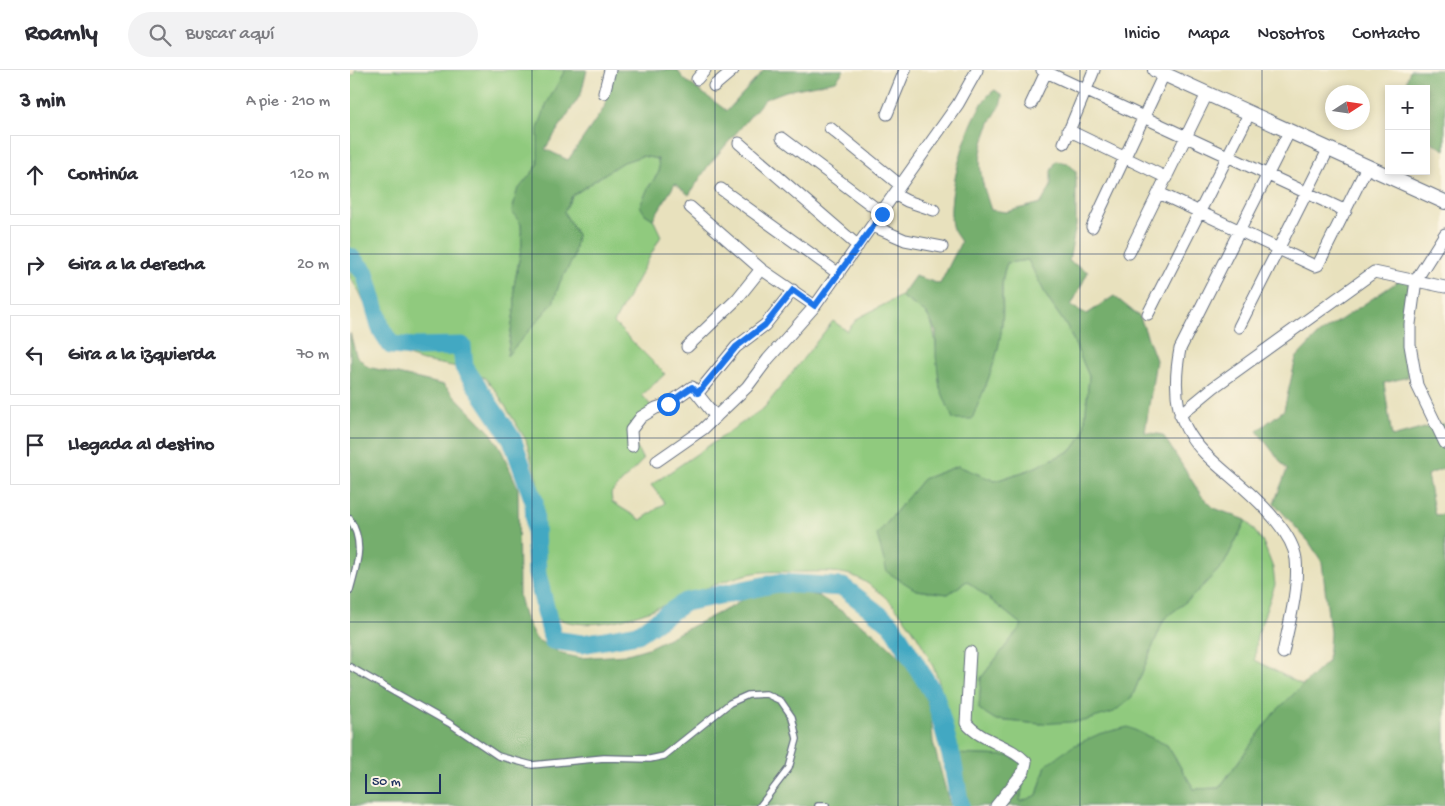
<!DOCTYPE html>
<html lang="es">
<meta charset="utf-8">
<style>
:root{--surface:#fff;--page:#f2f2f3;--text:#2b2b33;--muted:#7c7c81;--line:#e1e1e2}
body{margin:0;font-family:"Gochi Hand",sans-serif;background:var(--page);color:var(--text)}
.controls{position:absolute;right:15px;top:15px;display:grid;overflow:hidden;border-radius:0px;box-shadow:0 2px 8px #0003}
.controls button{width:45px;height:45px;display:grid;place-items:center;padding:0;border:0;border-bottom:1px solid var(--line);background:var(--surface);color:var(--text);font:25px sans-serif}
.compass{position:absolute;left:975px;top:15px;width:45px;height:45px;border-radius:50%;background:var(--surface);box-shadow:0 2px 8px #0003;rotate:78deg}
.scale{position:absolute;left:15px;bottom:12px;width:76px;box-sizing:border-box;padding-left:5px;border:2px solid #1b2f5e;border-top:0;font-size:14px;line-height:18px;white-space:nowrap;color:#1b2f5e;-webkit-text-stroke:4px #fcf5e5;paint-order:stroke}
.stop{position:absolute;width:15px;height:15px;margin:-11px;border:4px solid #1a73e8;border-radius:50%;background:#fff}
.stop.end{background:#1a73e8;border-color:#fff;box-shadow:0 1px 5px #0008}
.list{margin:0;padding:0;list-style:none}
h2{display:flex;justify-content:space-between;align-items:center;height:65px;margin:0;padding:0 20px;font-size:21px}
h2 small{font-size:16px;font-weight:400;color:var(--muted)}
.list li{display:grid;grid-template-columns:32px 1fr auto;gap:15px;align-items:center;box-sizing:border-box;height:80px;margin:0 10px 10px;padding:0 10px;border:1px solid var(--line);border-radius:0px}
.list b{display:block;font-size:19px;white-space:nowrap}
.list em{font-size:16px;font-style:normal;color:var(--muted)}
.icon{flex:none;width:28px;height:28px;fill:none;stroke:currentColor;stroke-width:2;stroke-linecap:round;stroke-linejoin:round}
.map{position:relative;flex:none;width:1095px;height:736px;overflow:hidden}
header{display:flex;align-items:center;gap:30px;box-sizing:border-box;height:70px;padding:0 25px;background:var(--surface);border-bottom:1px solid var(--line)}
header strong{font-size:24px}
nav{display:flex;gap:28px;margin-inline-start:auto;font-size:18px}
.search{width:350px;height:45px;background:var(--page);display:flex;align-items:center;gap:12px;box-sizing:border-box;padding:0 18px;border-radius:28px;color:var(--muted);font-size:19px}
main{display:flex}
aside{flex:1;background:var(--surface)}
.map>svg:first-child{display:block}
</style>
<header>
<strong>Roamly</strong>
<div class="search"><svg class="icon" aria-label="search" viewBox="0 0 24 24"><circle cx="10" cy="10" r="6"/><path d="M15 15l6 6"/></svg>Buscar aquí</div>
<nav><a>Inicio</a><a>Mapa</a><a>Nosotros</a><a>Contacto</a></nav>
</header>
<main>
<aside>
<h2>3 min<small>A pie · 210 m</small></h2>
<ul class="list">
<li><svg class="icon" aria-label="ahead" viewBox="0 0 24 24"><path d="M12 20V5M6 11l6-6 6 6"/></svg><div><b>Continúa</b></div><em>120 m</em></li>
<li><svg class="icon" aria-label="right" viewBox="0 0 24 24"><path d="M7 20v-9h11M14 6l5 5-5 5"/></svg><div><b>Gira a la derecha</b></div><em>20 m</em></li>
<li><svg class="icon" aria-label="left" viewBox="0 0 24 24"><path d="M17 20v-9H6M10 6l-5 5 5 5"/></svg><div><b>Gira a la izquierda</b></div><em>70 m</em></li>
<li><svg class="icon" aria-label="arrive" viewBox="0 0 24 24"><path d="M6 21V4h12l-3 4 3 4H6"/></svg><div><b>Llegada al destino</b></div></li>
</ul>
</aside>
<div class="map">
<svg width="1095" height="736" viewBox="0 0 1095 736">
<rect width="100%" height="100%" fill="#fcf5e5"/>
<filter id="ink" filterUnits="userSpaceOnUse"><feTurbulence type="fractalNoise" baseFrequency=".02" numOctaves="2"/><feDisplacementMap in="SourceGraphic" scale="10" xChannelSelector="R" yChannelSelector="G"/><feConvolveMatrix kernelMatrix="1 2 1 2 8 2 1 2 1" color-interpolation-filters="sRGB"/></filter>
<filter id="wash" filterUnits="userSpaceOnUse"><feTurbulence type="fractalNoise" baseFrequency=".0096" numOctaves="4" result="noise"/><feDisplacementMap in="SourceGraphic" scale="20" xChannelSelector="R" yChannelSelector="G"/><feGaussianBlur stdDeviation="1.12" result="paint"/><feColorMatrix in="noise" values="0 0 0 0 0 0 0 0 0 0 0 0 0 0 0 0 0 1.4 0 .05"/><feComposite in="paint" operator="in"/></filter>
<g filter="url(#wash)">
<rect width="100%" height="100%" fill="#e8e1bd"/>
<path fill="#90ca7e" stroke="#567c6e" d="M 5,0 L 215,0 L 207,16 L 188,95 L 178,108 L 171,154 L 172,175 L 164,216 L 165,235 L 157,285 L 203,233 L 210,212 L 223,189 L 227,165 L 214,142 L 222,126 L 271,93 L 292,86 L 308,89 L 309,102 L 298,118 L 295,144 L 303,149 L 311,166 L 264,253 L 315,304 L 292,325 L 303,338 L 278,360 L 293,390 L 261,423 L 262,432 L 291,450 L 315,433 L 301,415 L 414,338 L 483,251 L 497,261 L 508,248 L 551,226 C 558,232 571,238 577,245 C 588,258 587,299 590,318 L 635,318 C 642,298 650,276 652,254 C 655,230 648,217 657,193 L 678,190 L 698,229 L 718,258 L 739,306 L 734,363 L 722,380 L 679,400 L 645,411 L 608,396 L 573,409 L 527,465 L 566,520 L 598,524 L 617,511 L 672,555 L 631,608 L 629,639 L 646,650 L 691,654 L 782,627 L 814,549 L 843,526 L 874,494 L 896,450 L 913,472 L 923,498 L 925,515 L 907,566 L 905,590 L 954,616 L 924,643 L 869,718 L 844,719 L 817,675 L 696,695 L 687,725 L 670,732 L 676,695 L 660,686 L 602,684 C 598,658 596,631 587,606 C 572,568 545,527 508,508 C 493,500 469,502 452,502 C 435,502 416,500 399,504 C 340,517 255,577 198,544 L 188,461 L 187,410 L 176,370 L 146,321 L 135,308 L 108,297 L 73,291 L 46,282 L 23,251 L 9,221 L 0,208 L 0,6 L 5,4 Z"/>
<path fill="#74ae6d" stroke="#486e66" d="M 215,0 L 237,0 L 231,24 L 195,79 L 218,90 L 254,38 L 263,0 L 327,0 L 335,10 L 377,41 L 414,0 L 494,0 L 486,11 L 436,21 L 415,29 L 358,96 L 339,125 L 325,114 L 303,149 L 295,144 L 290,136 L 298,118 L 309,102 L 308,89 L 292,86 L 271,93 L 222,126 L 214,142 L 227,165 L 223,189 L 210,212 L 203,233 L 157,286 L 165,235 L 164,216 L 172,175 L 171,154 L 162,142 L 167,121 L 188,95 L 188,59 L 196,35 Z
M 1060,0 L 1095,0 L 1095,80 L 1076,69 L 1076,19 L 1054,19 Z
M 645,20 L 652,25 C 652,36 645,43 640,53 C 625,89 629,104 641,140 L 656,142 L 691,133 L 701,116 L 701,101 L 706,91 L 718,93 L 726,102 L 726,155 L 719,191 L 738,202 L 721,236 L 737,244 L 764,226 L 790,247 L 806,290 L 795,362 L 813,365 L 851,425 L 864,438 L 896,450 L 874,494 L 843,526 L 814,549 L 782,627 L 764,642 L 734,651 L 691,654 L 646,650 L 629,639 L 631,608 L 672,555 L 617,511 L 598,524 L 566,520 L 537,502 L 527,465 L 573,409 L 608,396 L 645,411 L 679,400 L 722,380 L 734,363 L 739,306 L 718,258 L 698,229 L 678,190 L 657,193 C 648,215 654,230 652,253 C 650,286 634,319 622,349 L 603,349 L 590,318 L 586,286 L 586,262 L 577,244 L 551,226 L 565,206 L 590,214 L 611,172 C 609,168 605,164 603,159 C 593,133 620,33 645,20 Z
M 1053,208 L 1065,214 L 1053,254 L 1058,307 L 1034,313 L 1042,367 L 1089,354 L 1095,354 L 1095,398 L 1077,405 L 1085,445 L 1095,444 L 1095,736 L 614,736 L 602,684 L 660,686 L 676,695 L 670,732 L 687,725 L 696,695 L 723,676 L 749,664 L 778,657 L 817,675 L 844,719 L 869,718 L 924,643 L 978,591 L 980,563 L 972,492 L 959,472 L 924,433 L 937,400 L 907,361 L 934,340 L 946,288 L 968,265 Z
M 0,263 L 6,285 L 18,297 L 94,315 L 141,363 L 150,377 L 168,418 L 169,526 L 174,546 L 186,569 L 212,584 L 230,588 L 274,585 L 298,578 L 383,536 L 401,523 L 420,515 L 469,526 L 524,563 L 559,596 L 571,612 L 581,644 L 583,672 L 600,736 L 0,736 Z"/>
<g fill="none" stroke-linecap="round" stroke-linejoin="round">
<path stroke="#42a8c2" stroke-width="19" d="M 0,187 L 15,203 L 31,259 L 41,275 L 65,277 L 112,276 L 114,297 L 162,369 L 184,431 L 187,504 L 203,570 L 232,574 L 288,564 L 335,532 L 428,513 L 493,517 L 541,554 L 585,626 L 602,689 L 610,736"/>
</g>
</g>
<g filter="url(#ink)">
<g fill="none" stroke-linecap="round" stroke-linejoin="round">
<g stroke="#636d7f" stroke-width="8">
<path id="service" d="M 0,449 C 15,474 7,493 0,520
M 0,597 L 99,653 L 148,686 L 182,695 L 254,688 L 300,689 L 314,686 L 380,633 L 398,625 L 416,624 L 431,631 L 442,647 L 447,669 L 439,698 L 410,736
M 468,736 L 476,736"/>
</g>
<g stroke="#636d7f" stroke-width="13">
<path id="minor" d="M 692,0 L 996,141
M 347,9 L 355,0
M 364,16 L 383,0
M 254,23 L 260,0
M 681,34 L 697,0
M 537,44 L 555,0
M 480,58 L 550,115
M 718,60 L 817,108
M 432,68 L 532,143
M 389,73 L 508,176
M 714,73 L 744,0
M 371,119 L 489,204
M 809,123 L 965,196 L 968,195 L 1017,97
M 544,124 L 557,131 L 584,140
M 340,137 L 411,199 L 465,236
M 523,156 L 555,170 L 592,177
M 742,157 L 814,4
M 1095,164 L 1066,210 L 1060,254 L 1060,275 L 1067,315 L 1095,373
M 779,183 L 857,24
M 798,244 L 899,44
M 889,257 L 978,80
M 337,277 L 387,229 L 411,199
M 348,323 L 386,277 L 415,255 L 443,220
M 830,345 L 864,317 L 1024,202 L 1095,217
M 282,376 L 281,360 L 291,347 L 306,338 L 318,334 L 342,317 L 366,347
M 307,391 L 353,359 L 397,317 L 418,289 L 465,236 L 608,34 L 627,0
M 620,582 L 616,653 C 632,672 659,674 676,692 L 674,701 L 646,736
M 933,583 C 939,554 949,519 946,489 C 944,475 936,463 927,452 C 875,387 810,382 830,279 L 939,62"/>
</g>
<g stroke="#636d7f" stroke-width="16">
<path id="tertiary" d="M 805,0 L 1095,132"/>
</g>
<use href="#service" stroke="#fff" stroke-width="5.5"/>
<use href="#minor" stroke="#fff" stroke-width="11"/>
<use href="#tertiary" stroke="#fff" stroke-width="14"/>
</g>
</g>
<g fill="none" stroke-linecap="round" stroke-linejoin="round" filter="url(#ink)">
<path stroke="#1a73e8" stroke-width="6" d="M 318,334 L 342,317 L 348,323 L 386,277 L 415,255 L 443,220 L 465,236 L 532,144"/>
</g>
<path fill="none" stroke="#1b2f5e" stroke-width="1" stroke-opacity="0.55" d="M 182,0 L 182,736M 365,0 L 365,736M 548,0 L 548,736M 730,0 L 730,736M 912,0 L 912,736M 0,184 L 1095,184M 0,368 L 1095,368M 0,552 L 1095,552"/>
</svg>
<div class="controls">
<button>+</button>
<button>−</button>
</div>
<svg class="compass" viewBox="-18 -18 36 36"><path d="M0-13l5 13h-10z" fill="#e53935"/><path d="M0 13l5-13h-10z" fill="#7c7c81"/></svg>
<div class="scale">50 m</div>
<div class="stop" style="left:318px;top:334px"></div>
<div class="stop end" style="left:532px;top:144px"></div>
</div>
</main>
